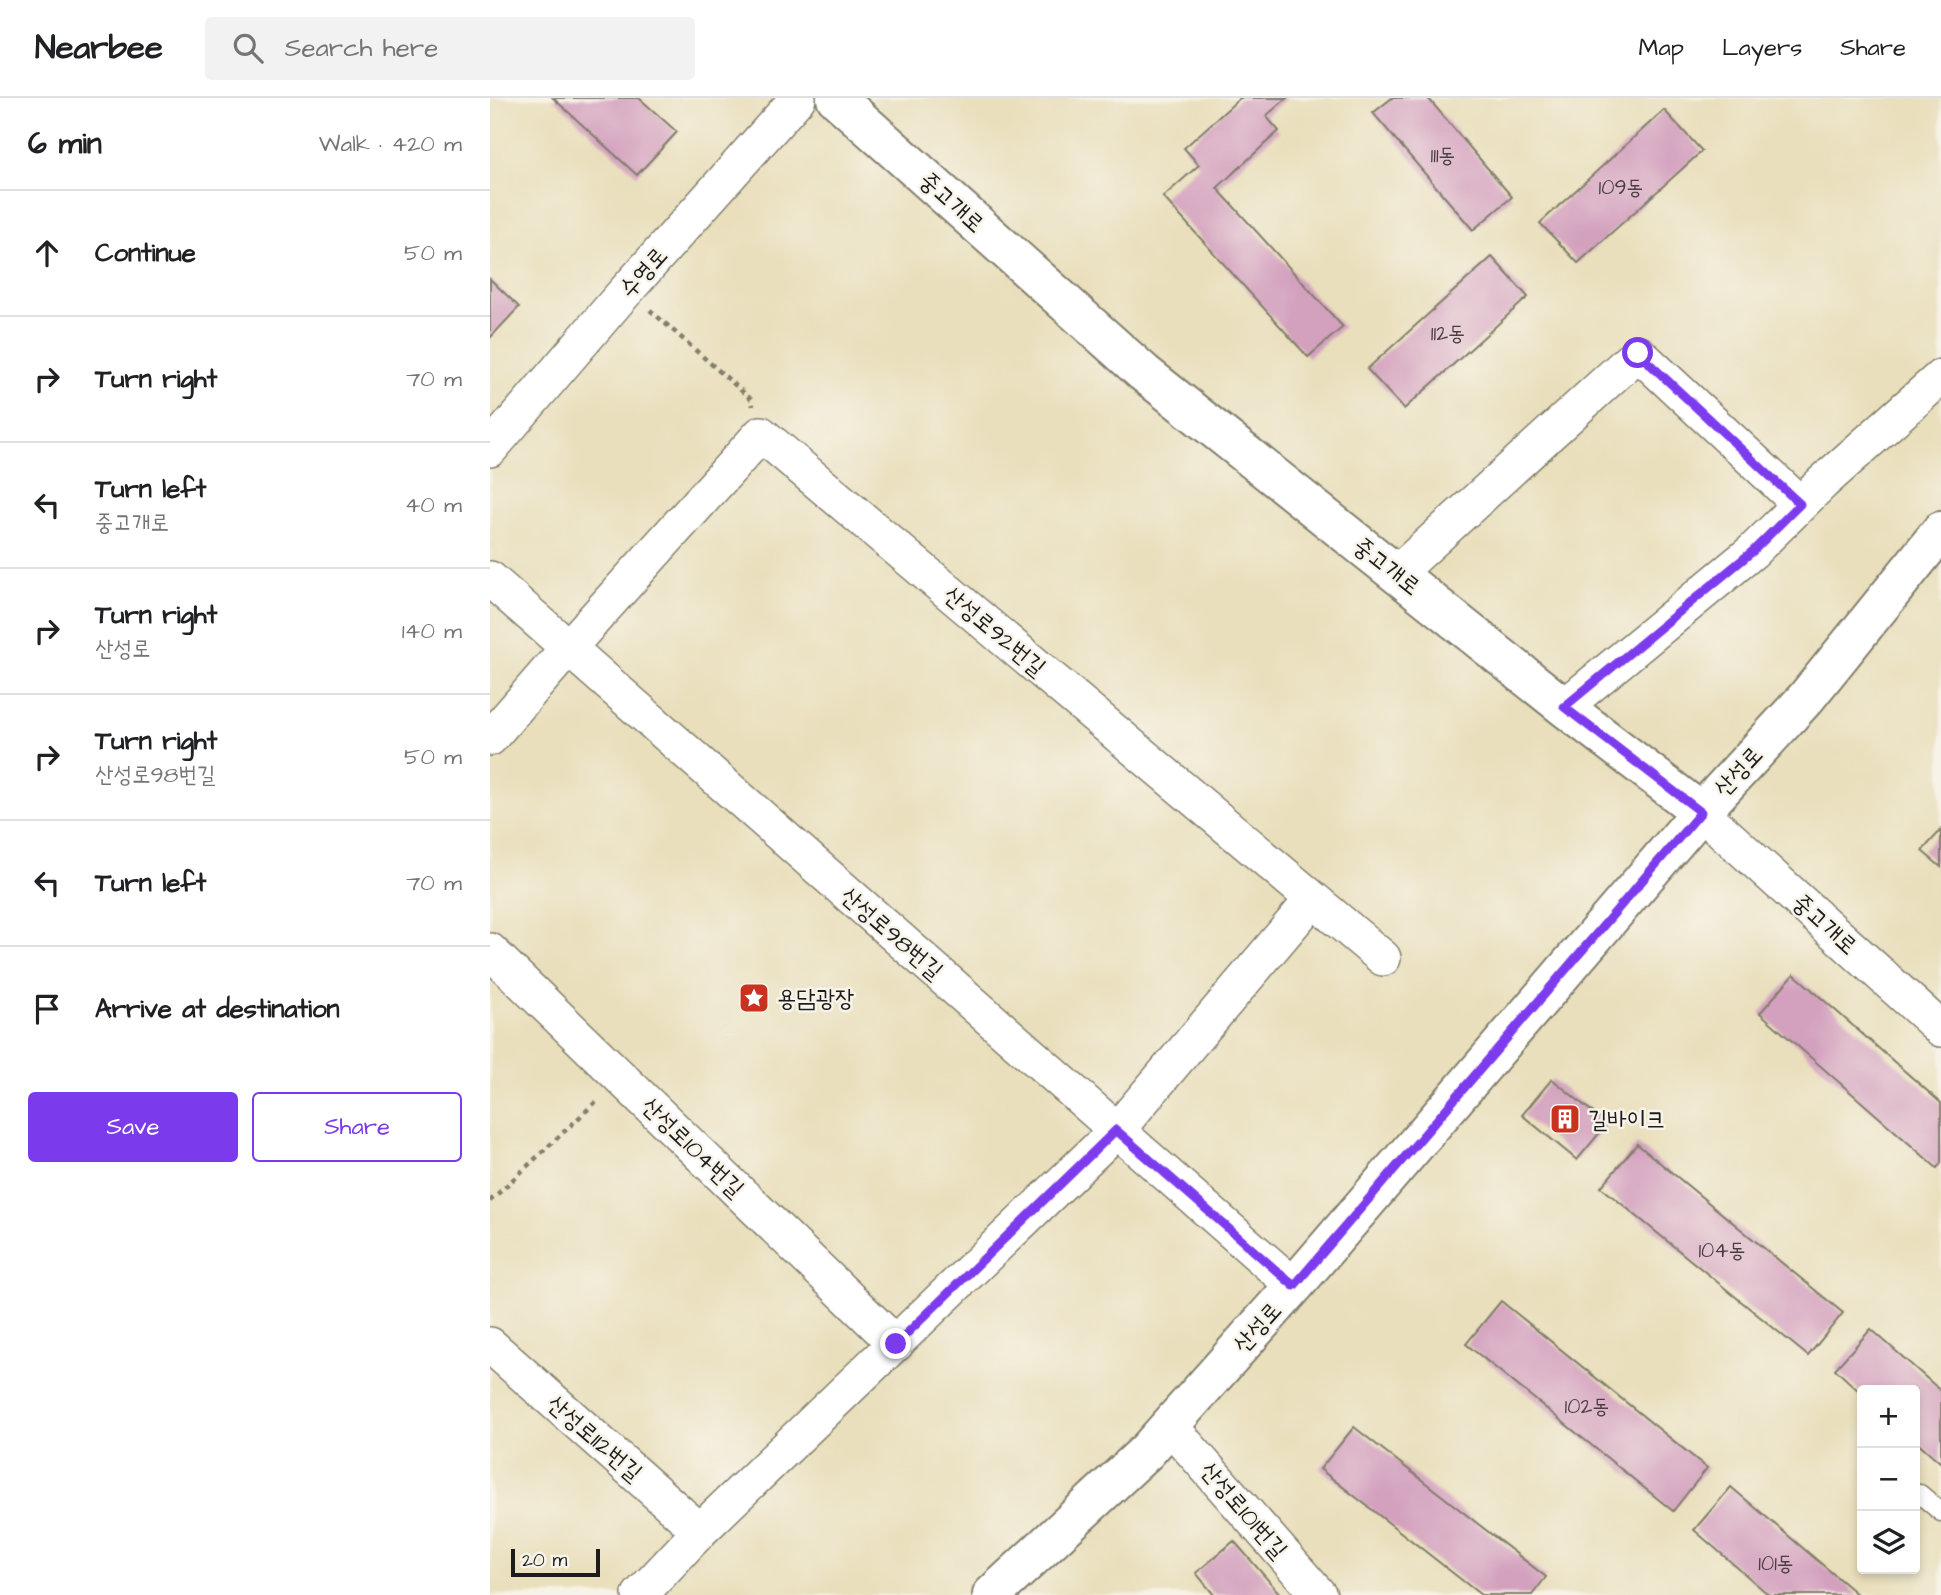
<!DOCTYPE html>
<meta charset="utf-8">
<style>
:root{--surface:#fff;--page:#f2f2f2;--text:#202124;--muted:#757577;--line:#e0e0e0;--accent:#7c3aed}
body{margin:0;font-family:"Architects Daughter","Poor Story",sans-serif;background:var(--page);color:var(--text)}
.controls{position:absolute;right:21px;bottom:21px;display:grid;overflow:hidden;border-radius:7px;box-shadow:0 4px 10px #0003}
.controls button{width:63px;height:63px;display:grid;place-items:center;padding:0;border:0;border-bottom:2px solid var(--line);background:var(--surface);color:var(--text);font:35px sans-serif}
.scale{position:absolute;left:21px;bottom:18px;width:89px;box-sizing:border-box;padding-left:7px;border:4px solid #1c1c1c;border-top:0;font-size:19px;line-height:24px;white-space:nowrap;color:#1c1c1c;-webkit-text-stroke:5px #f7f3e8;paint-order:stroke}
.stop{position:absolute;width:21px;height:21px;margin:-16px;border:5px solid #7c3aed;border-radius:50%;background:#fff}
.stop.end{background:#7c3aed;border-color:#fff;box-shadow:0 2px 7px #0008}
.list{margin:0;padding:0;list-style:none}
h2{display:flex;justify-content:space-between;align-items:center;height:91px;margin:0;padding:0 28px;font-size:30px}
h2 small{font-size:23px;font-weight:400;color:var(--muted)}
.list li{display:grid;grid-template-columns:46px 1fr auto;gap:21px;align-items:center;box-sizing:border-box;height:126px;padding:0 28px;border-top:2px solid var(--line)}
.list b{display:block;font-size:26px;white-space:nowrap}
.list p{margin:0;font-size:23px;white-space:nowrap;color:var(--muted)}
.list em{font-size:23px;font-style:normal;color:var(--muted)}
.actions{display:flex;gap:14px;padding:21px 28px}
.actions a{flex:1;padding:16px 0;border:2px solid var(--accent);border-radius:7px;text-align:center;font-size:24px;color:var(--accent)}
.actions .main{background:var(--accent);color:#fff}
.icon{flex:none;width:38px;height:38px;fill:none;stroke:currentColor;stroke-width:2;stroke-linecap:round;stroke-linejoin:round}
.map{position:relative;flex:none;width:1451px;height:1497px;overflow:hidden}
header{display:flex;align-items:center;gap:42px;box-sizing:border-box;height:98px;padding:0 35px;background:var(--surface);border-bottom:2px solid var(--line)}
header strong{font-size:33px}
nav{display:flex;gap:38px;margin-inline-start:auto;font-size:24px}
.search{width:490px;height:63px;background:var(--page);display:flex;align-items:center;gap:18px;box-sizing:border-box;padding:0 24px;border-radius:7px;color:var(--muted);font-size:26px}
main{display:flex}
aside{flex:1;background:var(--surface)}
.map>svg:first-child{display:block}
</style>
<header>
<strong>Nearbee</strong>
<div class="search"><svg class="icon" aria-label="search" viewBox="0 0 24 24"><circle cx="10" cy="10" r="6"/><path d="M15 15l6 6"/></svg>Search here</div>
<nav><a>Map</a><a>Layers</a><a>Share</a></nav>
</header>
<main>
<aside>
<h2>6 min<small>Walk · 420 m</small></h2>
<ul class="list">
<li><svg class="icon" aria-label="ahead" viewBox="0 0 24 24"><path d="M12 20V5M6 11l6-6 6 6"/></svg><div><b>Continue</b></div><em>50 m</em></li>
<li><svg class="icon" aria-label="right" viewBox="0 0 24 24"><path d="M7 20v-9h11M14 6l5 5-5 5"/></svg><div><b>Turn right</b></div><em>70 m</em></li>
<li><svg class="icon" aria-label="left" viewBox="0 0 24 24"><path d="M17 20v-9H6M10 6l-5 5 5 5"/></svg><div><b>Turn left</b><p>중고개로</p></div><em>40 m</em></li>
<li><svg class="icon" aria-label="right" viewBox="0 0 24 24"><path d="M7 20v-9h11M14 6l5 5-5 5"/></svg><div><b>Turn right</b><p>산성로</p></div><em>140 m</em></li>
<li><svg class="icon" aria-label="right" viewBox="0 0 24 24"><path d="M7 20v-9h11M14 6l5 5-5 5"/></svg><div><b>Turn right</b><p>산성로98번길</p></div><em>50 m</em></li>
<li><svg class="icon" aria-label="left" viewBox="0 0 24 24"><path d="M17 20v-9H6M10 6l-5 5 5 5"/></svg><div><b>Turn left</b></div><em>70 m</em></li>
<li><svg class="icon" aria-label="arrive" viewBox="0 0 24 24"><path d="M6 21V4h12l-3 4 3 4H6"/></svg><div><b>Arrive at destination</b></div></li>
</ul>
<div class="actions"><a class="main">Save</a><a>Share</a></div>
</aside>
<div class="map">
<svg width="1451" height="1497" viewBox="0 0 1451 1497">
<rect width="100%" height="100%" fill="#f7f3e8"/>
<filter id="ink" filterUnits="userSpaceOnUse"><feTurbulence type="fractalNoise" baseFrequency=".0143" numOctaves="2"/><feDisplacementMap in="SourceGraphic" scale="14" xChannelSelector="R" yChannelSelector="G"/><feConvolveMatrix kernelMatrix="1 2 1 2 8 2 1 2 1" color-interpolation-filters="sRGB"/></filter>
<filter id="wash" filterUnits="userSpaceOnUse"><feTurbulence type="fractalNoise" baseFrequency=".00686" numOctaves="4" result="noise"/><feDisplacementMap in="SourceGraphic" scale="28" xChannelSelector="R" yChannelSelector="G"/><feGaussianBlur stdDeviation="1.57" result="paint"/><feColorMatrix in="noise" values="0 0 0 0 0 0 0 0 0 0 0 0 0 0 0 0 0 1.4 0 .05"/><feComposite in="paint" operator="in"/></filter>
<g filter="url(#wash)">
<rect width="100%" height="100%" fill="#e9dfbc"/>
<g id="blocks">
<path fill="#d3a0be" d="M 63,0 L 149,0 L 187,34 L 147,77 Z
M 750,0 L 797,0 L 776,18 L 789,33 L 727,90 L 853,229 L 818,259 L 673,99 L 709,67 L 694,50 Z
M 902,0 L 938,0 L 1022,99 L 983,132 L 883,15 Z
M 1174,12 L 1212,53 L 1088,165 L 1050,125 Z
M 1002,159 L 1038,199 L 914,311 L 877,271 Z
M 0,181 L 29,209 L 0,240 Z
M 1451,732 L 1451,769 L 1432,753 Z
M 1304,876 L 1451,1005 L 1451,1065 L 1447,1070 L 1270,915 Z
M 1062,981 L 1117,1026 L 1087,1062 L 1032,1017 Z
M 1147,1046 L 1353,1215 L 1318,1258 L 1111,1089 Z
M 1011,1203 L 1217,1370 L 1183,1413 L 976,1246 Z
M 1381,1231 L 1451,1293 L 1451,1365 L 1425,1342 L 1425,1292 L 1372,1292 L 1372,1296 L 1345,1271 Z
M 864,1329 L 1056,1479 L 1042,1497 L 991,1497 L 830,1371 Z
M 1241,1389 L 1368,1497 L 1279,1497 L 1204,1432 Z
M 744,1443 L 791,1497 L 724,1497 L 706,1475 Z"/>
</g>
</g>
<g filter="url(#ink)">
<use href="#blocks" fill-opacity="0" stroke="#827e6c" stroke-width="2"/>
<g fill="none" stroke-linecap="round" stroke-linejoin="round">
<g stroke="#827e6c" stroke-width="21">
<path id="lane" d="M 1430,1396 L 1451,1414"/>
</g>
<g stroke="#827e6c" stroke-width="38">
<path id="street" d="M 0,351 L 127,203 L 308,0
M 906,476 L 1148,255 L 1310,406
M 0,481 L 804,1188
M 1074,609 L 1263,453 L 1332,385 L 1451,279
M 0,640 L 78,550 L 271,336 L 893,860
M 1211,714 L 1451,931
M 0,853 L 406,1246
M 0,1247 L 210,1433
M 680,1328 L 829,1497
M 150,1497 L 210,1433 L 627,1032 L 823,801"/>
</g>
<g stroke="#827e6c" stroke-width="42">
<path id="secondary" d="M 346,0 L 654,275 L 1074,609 L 1211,714
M 502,1497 L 656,1354 L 804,1188 L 1211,714 L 1316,600 L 1451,433"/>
</g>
<path stroke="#827e6c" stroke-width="4.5" stroke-dasharray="5 5" stroke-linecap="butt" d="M 160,212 L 262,302 L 263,308
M 0,1103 L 109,1001"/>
<use href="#lane" stroke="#fff" stroke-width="18"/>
<use href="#street" stroke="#fff" stroke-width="35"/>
<use href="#secondary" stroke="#fff" stroke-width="38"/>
</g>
</g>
<g fill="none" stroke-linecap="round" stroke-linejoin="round" filter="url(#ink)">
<path stroke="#7c3aed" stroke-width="9" d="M 406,1246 L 626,1032 L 804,1188 L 1211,714 L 1074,609 L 1263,453 L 1310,406 L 1148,255"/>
</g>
<defs>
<g id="sight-square" transform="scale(1.575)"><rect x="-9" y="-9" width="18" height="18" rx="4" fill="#c8321e" stroke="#f7f3e8"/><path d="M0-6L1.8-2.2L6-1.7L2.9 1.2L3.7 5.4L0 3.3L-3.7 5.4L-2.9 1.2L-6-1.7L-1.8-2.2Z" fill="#fff"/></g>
<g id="building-square" transform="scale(1.575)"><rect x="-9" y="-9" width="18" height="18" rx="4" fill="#c8321e" stroke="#f7f3e8"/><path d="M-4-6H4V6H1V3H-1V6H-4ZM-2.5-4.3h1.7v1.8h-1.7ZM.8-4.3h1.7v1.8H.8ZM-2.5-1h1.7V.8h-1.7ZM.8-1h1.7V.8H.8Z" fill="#fff"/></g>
</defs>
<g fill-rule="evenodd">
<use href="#sight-square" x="264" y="900"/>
<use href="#building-square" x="1075" y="1021"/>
</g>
<g text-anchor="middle" stroke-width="5" stroke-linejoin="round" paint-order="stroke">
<g font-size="21" fill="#4a3d44">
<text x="953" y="64">111동</text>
<text x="1131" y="96">109동</text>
<text x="958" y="242">112동</text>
<text x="1232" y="1159">104동</text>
<text x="1097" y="1315">102동</text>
<text x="1286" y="1472">101동</text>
</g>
<g font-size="24" fill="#1c1c1c" stroke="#f7f3e8">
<text transform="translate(462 104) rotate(42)" y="8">중고개로</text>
<text transform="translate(153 174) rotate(-48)" y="8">수영로</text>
<text transform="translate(897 468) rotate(38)" y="8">중고개로</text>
<text transform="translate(505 533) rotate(40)" y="8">산성로92번길</text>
<text transform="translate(1248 673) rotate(-47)" y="8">산성로</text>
<text transform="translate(1335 826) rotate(42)" y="8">중고개로</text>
<text transform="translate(402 835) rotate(41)" y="8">산성로98번길</text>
<text transform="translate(203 1049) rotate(44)" y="8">산성로104번길</text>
<text transform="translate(767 1229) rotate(-48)" y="8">산성로</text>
<text transform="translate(105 1340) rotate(41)" y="8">산성로112번길</text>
<text transform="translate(754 1412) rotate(49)" y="8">산성로101번길</text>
</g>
<g font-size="24" fill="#1c1c1c" stroke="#f7f3e8" text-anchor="start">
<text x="287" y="908">용담광장</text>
<text x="1098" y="1029">길바이크</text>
</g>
</g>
</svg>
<div class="controls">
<button>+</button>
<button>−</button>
<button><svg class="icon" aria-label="layers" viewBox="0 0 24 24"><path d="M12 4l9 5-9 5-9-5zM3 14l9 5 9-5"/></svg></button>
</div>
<div class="scale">20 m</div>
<div class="stop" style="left:1148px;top:255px"></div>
<div class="stop end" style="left:406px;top:1246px"></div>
</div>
</main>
